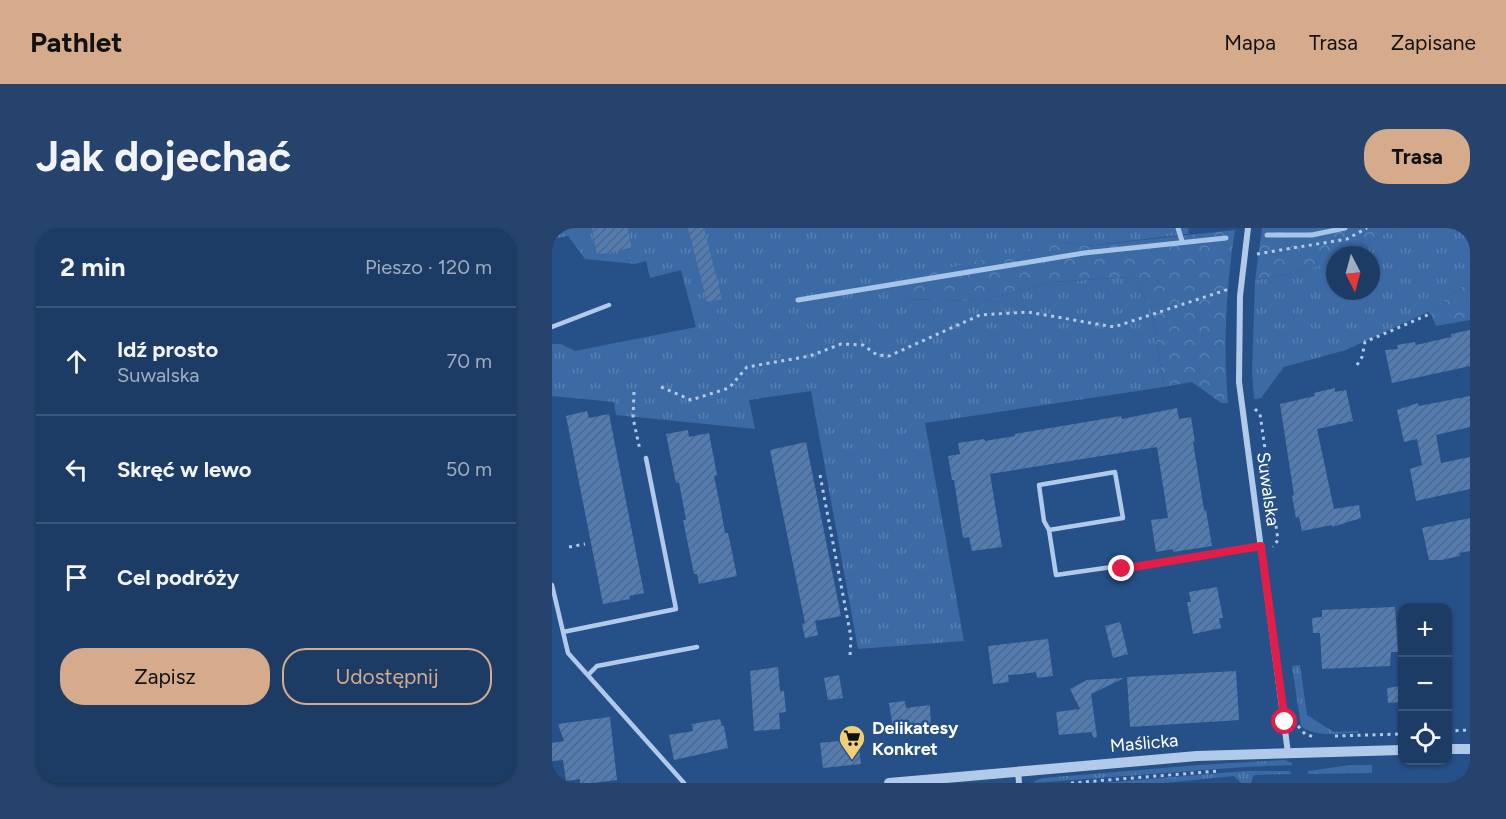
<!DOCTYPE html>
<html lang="pl">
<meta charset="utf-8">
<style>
:root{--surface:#1c3c66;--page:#25436c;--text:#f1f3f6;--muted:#a0adbf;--line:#3a567a;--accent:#d6ab8b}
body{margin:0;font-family:Figtree,sans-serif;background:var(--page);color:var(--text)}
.controls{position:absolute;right:18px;bottom:18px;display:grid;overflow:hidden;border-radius:12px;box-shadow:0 2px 4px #0004}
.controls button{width:54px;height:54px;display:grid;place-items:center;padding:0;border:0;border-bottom:2px solid var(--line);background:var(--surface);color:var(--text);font:30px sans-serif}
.compass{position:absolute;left:774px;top:18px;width:54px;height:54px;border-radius:50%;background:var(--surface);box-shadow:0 2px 4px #0004;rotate:174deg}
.stop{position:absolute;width:18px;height:18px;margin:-14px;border:4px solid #e11d48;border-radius:50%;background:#fff}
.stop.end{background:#e11d48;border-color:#fff;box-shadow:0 2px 6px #0008}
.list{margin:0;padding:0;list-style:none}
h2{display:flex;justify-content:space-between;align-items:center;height:78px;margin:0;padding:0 24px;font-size:26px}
h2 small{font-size:20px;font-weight:400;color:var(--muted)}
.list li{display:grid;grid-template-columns:39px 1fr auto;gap:18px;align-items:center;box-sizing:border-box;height:108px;padding:0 24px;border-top:2px solid var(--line)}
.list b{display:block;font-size:22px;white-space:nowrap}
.list p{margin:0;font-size:20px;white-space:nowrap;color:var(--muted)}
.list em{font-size:20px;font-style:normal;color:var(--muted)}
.actions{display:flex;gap:12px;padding:18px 24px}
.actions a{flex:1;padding:14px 0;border:2px solid var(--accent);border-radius:24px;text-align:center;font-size:21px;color:var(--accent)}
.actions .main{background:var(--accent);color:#111}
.icon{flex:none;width:33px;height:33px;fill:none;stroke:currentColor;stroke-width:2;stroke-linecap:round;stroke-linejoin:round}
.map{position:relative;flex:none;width:918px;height:555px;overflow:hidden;border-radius:24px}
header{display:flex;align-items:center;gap:36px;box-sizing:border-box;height:84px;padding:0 30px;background:var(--accent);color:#111}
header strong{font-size:28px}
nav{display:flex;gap:33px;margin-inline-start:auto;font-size:21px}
.intro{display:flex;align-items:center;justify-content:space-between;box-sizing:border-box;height:144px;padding:0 36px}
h1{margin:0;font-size:42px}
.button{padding:15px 27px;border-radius:24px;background:var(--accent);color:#111;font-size:21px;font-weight:700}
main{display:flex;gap:36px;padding:0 36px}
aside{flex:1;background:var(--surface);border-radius:24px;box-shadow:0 2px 4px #0004}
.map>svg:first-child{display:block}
</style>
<header>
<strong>Pathlet</strong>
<nav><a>Mapa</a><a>Trasa</a><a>Zapisane</a></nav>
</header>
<div class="intro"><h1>Jak dojechać</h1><a class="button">Trasa</a></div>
<main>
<aside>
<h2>2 min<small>Pieszo · 120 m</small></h2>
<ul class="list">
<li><svg class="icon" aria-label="ahead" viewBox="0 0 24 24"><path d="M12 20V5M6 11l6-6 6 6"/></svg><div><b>Idź prosto</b><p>Suwalska</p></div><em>70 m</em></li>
<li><svg class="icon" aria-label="left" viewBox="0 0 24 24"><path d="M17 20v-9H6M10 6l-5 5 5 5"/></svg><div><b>Skręć w lewo</b></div><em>50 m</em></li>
<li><svg class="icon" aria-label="arrive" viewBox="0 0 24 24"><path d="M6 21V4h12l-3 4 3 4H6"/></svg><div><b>Cel podróży</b></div></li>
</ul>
<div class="actions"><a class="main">Zapisz</a><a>Udostępnij</a></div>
</aside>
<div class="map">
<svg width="918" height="555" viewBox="0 0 918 555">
<defs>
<pattern id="grass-tufts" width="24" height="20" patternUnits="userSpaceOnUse" patternTransform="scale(1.5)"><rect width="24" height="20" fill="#3b6aa4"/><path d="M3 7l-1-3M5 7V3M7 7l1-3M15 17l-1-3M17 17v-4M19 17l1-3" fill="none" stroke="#5880b2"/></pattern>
<pattern id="forest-crowns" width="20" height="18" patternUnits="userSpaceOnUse" patternTransform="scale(1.5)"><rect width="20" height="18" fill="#3b6aa4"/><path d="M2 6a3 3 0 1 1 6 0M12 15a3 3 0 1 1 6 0" fill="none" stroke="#5880b2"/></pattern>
<pattern id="building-hatch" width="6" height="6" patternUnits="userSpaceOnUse" patternTransform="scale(1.5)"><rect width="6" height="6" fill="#537cb1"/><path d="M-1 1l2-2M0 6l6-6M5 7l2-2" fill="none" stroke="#506684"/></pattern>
</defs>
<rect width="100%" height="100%" fill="#265088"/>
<path fill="url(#grass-tufts)" d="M 0,0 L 40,0 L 46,27 L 52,26 L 47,0 L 74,22 L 80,20 L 76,0 L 636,0 L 637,6 L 534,18 L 508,14 L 351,71 L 430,73 L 502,54 L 580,49 L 599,78 L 612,159 L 373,195 L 412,413 L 306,421 L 259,163 L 197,172 L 203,201 L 64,187 L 62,174 L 0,168 L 0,116 L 9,116 L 23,123 L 144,99 L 129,42 L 98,50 L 94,33 L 83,36 L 33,31 L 16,8 L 0,11 Z
M 843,0 L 918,0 L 918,53 L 876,84 L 794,122 L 732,139 L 709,170 L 702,171 L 700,144 L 703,52 L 733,47 L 783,33 L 783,63 L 819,63 L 819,27 L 794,27 Z
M 748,437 L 755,487 L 782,504 L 806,503 L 806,505 C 788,505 763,510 749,498 L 740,438 Z
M 732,532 L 740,535 L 740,537 L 692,539 L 481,555 L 485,552 L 491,550 L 647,537 Z
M 798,537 L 820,537 L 820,545 L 756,546 L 756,543 Z
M 693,543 L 737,543 L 740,546 L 702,547 L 699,555 L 689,555 L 682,548 L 612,555 L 550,555 Z"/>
<path fill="url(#forest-crowns)" d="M 710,0 L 843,0 L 794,27 L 783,27 L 783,33 L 733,47 L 703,52 Z
M 683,2 C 674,59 671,117 676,175 L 669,175 L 640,154 L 612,159 L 599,78 L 580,49 L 502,54 L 430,73 L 351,71 L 347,51 L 508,14 L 534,18 Z
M 918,53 L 918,92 L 884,98 L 879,86 L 876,84 Z"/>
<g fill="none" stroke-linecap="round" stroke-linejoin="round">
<path stroke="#a6c5e9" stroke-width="5" d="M 626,0 L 630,13
M 715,7 L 760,7 L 793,0
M 246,72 L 532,25 L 674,10"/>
</g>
<path fill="url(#building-hatch)" d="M 40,0 L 76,0 L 80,20 L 45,27 Z
M 136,0 L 152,0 L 170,71 L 155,74 Z
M 918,102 L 918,138 L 840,155 L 833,122 L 846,121 L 845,117 L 863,114 L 864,117 L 899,109 L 899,106 Z
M 783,160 L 783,164 L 794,162 L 801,193 L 765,201 L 782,281 L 807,277 L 809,290 L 780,299 L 780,297 L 750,303 L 747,289 L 744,290 L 740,268 L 742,267 L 728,176 L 763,168 L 762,165 Z
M 918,168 L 918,199 L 884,207 L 889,235 L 918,229 L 918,261 L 864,273 L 858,241 L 870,237 L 865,211 L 852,214 L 845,182 L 866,175 L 867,178 Z
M 625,180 L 627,191 L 639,189 L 643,214 L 641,214 L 652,282 L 654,282 L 660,318 L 621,324 L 621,321 L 604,324 L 599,292 L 616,290 L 605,219 L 438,246 L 450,319 L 420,323 L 417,309 L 411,310 L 402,252 L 400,252 L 396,228 L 408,226 L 406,215 L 432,211 L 433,213 L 463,208 L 463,206 L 569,188 L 570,191 Z
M 35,183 L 37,190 L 57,186 L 92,365 L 77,368 L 78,371 L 51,376 L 14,188 Z
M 136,202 L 137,209 L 157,205 L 165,247 L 162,248 L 169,282 L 173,305 L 176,305 L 185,348 L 147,356 L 145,346 L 142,346 L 131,292 L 134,292 L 127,254 L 124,255 L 114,206 Z
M 254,214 L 289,388 L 263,393 L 266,407 L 253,410 L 250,396 L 253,395 L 218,222 Z
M 918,290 L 918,323 L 907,325 L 908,328 L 890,332 L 877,332 L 870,300 Z
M 665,359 L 671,390 L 667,390 L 669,400 L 641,406 L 635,374 L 639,374 L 637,364 Z
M 843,379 L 846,424 L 839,424 L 838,438 L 770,441 L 768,405 L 761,405 L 760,390 L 770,389 L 770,382 Z
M 568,394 L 576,426 L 561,430 L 553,398 Z
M 496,411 L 501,448 L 485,450 L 484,444 L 470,446 L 456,447 L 457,454 L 441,456 L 436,418 Z
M 226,439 L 228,463 L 232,463 L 234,484 L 227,485 L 228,501 L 202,503 L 198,443 Z
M 684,443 L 687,492 L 578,499 L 575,449 Z
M 287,447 L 291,470 L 276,472 L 272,450 Z
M 572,450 L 539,466 L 545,509 L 542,510 L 539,504 L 507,507 L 504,484 L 528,481 L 518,461 L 535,452 Z
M 850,458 L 850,474 L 836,475 L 835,460 Z
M 353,473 L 354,480 L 378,477 L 379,501 L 342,506 L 337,475 Z
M 58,489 L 65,552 L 40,555 L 28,555 L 28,551 L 14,553 L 11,532 L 0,533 L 0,515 L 12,513 L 6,496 Z
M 168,491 L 170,498 L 172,498 L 176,520 L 122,532 L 117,507 L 141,503 L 140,496 Z
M 306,511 L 309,536 L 271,540 L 268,515 Z"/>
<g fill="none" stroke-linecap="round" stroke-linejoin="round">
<path stroke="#b2cae9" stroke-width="3" stroke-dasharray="3 4.5" stroke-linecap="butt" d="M 705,26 L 795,11 L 815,0
M 805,137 L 810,129 L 813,114 L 878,86
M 109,159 L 139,172 L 177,160 L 195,139 L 258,128 L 289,116 L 311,117 L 325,127 L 337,128 L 428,87 L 476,84 L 562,99 L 677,61
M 82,164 L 81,190 L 88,222
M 703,181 L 708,186 L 726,312 L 721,319
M 268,247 L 299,409 L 298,428
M 17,319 L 33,316
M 746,498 L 753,506 L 762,509
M 896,503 L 918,502
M 783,508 L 850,506
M 859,534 L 891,534
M 519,555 L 667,543"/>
<path stroke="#b2cae9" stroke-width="4.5" d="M 0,99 L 57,77
M 497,302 L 492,293 L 487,257 L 563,244 L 571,290 L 497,302 L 504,347 L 560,339 L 570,341 L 709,318
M 0,357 L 16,425 L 132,555
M 11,404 L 124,381 L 94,230
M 36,447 L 45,438 L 145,419"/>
<path stroke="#b2cae9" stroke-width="6" d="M 696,0 L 688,68 L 687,154 L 736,525
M 466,543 L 467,555"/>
<path stroke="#b2cae9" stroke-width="10" d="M 896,521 L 918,521
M 337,555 L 645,528 L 850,522"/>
</g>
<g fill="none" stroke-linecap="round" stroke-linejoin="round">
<path stroke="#e11d48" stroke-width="8" d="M 570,341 L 709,318 L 733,494"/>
</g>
<defs>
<g id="supermarket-pin" transform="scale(1.35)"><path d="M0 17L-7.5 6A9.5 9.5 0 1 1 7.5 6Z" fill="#f2cf77" stroke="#265088"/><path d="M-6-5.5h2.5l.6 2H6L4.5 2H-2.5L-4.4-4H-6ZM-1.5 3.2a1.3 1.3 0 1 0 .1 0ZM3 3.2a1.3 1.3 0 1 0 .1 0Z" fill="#111"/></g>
</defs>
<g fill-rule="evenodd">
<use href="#supermarket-pin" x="300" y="510"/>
</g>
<g text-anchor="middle" stroke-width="4.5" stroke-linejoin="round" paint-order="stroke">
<g font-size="18" fill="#fff" stroke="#265088">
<text transform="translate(716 261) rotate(82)" y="6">Suwalska</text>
<text transform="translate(592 515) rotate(-5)" y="6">Maślicka</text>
</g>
<g font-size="18" font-weight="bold" fill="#fff" stroke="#265088" text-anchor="start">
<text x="320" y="506">Delikatesy<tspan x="320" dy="21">Konkret</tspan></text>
</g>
</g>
</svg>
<div class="controls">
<button>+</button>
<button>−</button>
<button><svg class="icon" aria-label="locate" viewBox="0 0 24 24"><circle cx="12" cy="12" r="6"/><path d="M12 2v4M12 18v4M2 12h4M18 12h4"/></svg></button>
</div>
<svg class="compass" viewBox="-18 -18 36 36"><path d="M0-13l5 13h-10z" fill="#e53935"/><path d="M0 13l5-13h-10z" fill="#a0adbf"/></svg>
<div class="stop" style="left:733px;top:494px"></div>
<div class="stop end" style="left:570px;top:341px"></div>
</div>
</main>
